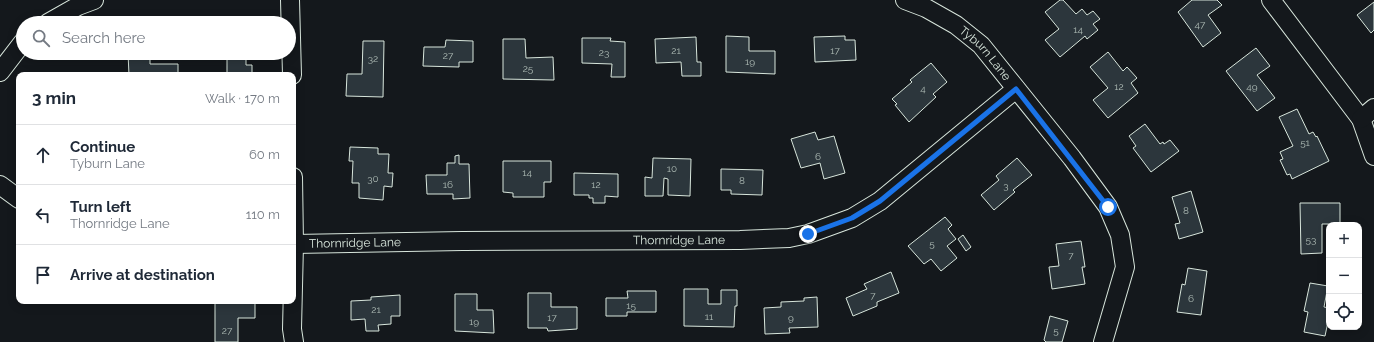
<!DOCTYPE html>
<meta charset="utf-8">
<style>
:root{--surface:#fff;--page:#f2f2f3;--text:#1f2937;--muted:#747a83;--line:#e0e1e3}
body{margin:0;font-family:Raleway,sans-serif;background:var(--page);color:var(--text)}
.controls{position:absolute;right:12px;bottom:12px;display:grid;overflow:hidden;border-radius:8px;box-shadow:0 2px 10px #0003}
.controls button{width:36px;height:36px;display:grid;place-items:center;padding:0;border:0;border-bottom:1px solid var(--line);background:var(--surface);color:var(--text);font:20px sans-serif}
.stop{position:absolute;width:12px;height:12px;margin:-9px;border:3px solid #1a73e8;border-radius:50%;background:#fff}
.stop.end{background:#1a73e8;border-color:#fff;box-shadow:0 1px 4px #0008}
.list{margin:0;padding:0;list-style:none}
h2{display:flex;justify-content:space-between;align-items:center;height:52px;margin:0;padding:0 16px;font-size:17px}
h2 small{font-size:13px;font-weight:400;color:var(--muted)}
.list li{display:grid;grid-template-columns:26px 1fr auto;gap:12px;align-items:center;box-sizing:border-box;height:60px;padding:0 16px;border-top:1px solid var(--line)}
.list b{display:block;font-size:15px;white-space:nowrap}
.list p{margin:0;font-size:13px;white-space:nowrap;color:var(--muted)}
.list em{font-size:13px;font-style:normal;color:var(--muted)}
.icon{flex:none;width:22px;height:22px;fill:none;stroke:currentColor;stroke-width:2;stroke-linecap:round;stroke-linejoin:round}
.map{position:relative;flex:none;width:1374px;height:342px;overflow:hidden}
.search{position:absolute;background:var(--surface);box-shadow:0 2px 10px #0003;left:16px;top:16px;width:280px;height:44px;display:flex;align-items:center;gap:10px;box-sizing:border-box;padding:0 14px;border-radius:22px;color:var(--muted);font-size:15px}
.panel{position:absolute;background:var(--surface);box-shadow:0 2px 10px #0003;left:16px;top:72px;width:280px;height:232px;border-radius:8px}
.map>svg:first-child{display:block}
</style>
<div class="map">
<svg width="1374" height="342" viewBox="0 0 1374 342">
<rect width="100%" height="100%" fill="#14181c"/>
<path fill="#2c363c" stroke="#d8e6dc" d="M 1060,0 L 1063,0 L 1076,14 L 1082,9 L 1087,15 L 1093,11 L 1100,19 L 1093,24 L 1098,30 L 1087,39 L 1085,36 L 1060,57 L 1045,40 L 1059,29 L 1045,12 Z
M 1192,0 L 1217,0 L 1222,5 L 1208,15 L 1221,33 L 1203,47 L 1178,12 Z
M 1374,2 L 1374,30 L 1371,33 L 1357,15 Z
M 726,36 L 749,37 L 749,51 L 775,51 L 775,74 L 726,72 Z
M 845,36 L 845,40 L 855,40 L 856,60 L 815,62 L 814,37 Z
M 696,37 L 697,62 L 701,62 L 701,76 L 682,76 L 681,62 L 656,63 L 655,39 Z
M 582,38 L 611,38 L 610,41 L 625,42 L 625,77 L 611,77 L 612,64 L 582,63 Z
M 503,39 L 525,39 L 526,58 L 553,57 L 554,80 L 503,79 Z
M 446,40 L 473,41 L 473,62 L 459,62 L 459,67 L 423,66 L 424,47 L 445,47 Z
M 363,41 L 384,41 L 383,97 L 346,96 L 347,74 L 362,74 Z
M 1256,48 L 1270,66 L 1257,75 L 1275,98 L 1257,111 L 1226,71 Z
M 1108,52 L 1123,71 L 1127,67 L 1137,78 L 1131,83 L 1138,93 L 1108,118 L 1093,100 L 1108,88 L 1090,67 Z
M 128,53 L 150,53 L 150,64 L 178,64 L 178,75 L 129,75 Z
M 227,53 L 246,53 L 246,65 L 252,65 L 252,75 L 227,75 Z
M 931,63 L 947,82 L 933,94 L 936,97 L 909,122 L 895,105 L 897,104 L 892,99 L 912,82 L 910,80 Z
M 1297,109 L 1309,134 L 1313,132 L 1316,137 L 1317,136 L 1329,161 L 1292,179 L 1290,174 L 1287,175 L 1280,160 L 1283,159 L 1280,152 L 1293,146 L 1279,117 Z
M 1145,124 L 1160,144 L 1163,142 L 1164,144 L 1170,140 L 1179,151 L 1151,172 L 1133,148 L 1136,146 L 1129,136 Z
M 815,132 L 818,140 L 834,136 L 845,173 L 824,179 L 820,163 L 801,168 L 791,139 Z
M 350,147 L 378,148 L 378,154 L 389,154 L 388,173 L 393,173 L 392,187 L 384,186 L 383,200 L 359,198 L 359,183 L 352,183 L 353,161 L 349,161 Z
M 459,155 L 459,164 L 469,164 L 470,198 L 453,199 L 453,194 L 427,194 L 426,175 L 447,175 L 447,163 L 455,163 L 455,156 Z
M 653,158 L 691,159 L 690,196 L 668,195 L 668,179 L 664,178 L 663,196 L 645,196 L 645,177 L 652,178 Z
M 1017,158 L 1032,175 L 1013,190 L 1015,192 L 994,210 L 981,195 L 999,180 L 996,176 Z
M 503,161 L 551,161 L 551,182 L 544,182 L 544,197 L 513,197 L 513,193 L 503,192 Z
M 721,169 L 763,170 L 762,195 L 731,194 L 731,190 L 721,190 Z
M 574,173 L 618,174 L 618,197 L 605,196 L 605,203 L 593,203 L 593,198 L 589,198 L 589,195 L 574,195 Z
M 1191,191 L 1203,232 L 1179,239 L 1175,224 L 1180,223 L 1172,197 Z
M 1300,203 L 1340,203 L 1340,224 L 1322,224 L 1322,253 L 1301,254 Z
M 945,217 L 952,225 L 948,229 L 956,239 L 947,246 L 957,258 L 941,271 L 931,259 L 924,264 L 908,246 Z
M 963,235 L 971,247 L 966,251 L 958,239 Z
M 1081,241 L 1085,267 L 1082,267 L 1085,284 L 1052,289 L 1049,267 L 1059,266 L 1056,244 Z
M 1188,268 L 1207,271 L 1201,315 L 1177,312 L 1182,284 L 1185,285 Z
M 891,272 L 899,293 L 877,302 L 877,306 L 853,316 L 846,298 L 867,289 L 864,284 Z
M 1310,283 L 1328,286 L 1324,307 L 1329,308 L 1329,317 L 1325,336 L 1304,332 L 1308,312 L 1304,311 Z
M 684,289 L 708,289 L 708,304 L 721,304 L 721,290 L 737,290 L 737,306 L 735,306 L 734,327 L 684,326 Z
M 627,291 L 656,291 L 656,312 L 627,312 L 627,316 L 606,316 L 606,298 L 628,298 Z
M 528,293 L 551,293 L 551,307 L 577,307 L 577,329 L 548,331 L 547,328 L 528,328 Z
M 455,294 L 477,294 L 477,310 L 493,310 L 494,333 L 455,331 Z
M 400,295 L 400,316 L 391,316 L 391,324 L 378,325 L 379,331 L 366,331 L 365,319 L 351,320 L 351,301 L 371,300 L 371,297 Z
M 817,297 L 818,327 L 789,328 L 790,333 L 765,334 L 764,308 L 781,307 L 781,302 L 804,301 L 804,298 Z
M 215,301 L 255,301 L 255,318 L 238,318 L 238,342 L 215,342 Z
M 1050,316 L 1068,321 L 1062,342 L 1046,342 L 1044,340 Z"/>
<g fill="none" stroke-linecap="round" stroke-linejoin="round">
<g stroke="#d8e6dc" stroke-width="20">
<g id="minor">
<path d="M 290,0 L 292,75"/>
<path id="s1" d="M 905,0 L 926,8 L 956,25 L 981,45 L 1072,158 L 1108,207 L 1120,235 L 1125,267 L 1103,342"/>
<path d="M 1271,0 L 1361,119 L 1374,156"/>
<path d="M 48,23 L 78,6 L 94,0"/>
<path d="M 0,72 L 23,42"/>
<path d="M 1361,119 L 1374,108"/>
<path d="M 293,177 L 294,244 L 292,329 L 294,342"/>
<path d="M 0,185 L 19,199"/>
<path id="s2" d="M 294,244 L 462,241 L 740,240 L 789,238 L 808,234 L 852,218 L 880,201 L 1016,89"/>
</g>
</g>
<use href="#minor" stroke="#14181c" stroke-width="18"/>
</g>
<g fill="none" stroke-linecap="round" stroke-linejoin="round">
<path stroke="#1a73e8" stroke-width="5" d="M 808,234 L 852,218 L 880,201 L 1016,89 L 1108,207"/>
</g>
<g text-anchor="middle" stroke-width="3" stroke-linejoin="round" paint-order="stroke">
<g font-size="10" fill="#adbab4">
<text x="1200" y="28">47</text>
<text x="1078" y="33">14</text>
<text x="676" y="54">21</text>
<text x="835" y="54">17</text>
<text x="604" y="56">23</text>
<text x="448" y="59">27</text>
<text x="373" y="62">32</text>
<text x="750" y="65">19</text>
<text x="528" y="72">25</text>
<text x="1119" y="90">12</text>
<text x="1252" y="90">49</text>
<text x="923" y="92">4</text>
<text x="1305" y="146">51</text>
<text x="818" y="160">6</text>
<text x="672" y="172">10</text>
<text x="527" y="176">14</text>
<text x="373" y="182">30</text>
<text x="742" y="184">8</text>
<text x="448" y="188">16</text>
<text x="596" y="188">12</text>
<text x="1006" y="189">3</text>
<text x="1186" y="214">8</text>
<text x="1311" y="243">53</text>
<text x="932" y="247">5</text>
<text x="1071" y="259">7</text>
<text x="873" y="299">7</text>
<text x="1191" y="302">6</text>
<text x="631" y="309">15</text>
<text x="376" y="313">21</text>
<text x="709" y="320">11</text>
<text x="552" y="321">17</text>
<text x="791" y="321">9</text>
<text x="474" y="325">19</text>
<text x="227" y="334">27</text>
<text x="1056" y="334">5</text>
</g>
<g font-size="12" fill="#d8e6dc" stroke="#14181c">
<text dy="4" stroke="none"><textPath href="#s1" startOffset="98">Tyburn Lane</textPath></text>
<text dy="4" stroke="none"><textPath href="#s2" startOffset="385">Thornridge Lane</textPath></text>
<text dy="4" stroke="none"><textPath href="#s2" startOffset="61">Thornridge Lane</textPath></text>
</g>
</g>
</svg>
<div class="controls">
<button>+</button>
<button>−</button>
<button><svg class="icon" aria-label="locate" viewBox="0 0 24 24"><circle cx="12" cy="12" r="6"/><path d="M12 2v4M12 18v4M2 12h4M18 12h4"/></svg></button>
</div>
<div class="stop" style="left:1108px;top:207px"></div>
<div class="stop end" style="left:808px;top:234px"></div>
<div class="search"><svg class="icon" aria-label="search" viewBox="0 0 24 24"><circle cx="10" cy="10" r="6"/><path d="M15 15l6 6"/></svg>Search here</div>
<section class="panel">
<h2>3 min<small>Walk · 170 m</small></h2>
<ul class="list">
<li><svg class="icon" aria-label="ahead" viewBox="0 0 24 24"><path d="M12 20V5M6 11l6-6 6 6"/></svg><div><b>Continue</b><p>Tyburn Lane</p></div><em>60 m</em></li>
<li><svg class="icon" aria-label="left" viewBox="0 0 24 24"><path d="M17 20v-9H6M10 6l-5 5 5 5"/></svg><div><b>Turn left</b><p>Thornridge Lane</p></div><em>110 m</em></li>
<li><svg class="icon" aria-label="arrive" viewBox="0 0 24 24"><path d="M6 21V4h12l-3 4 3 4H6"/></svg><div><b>Arrive at destination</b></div></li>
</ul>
</section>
</div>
